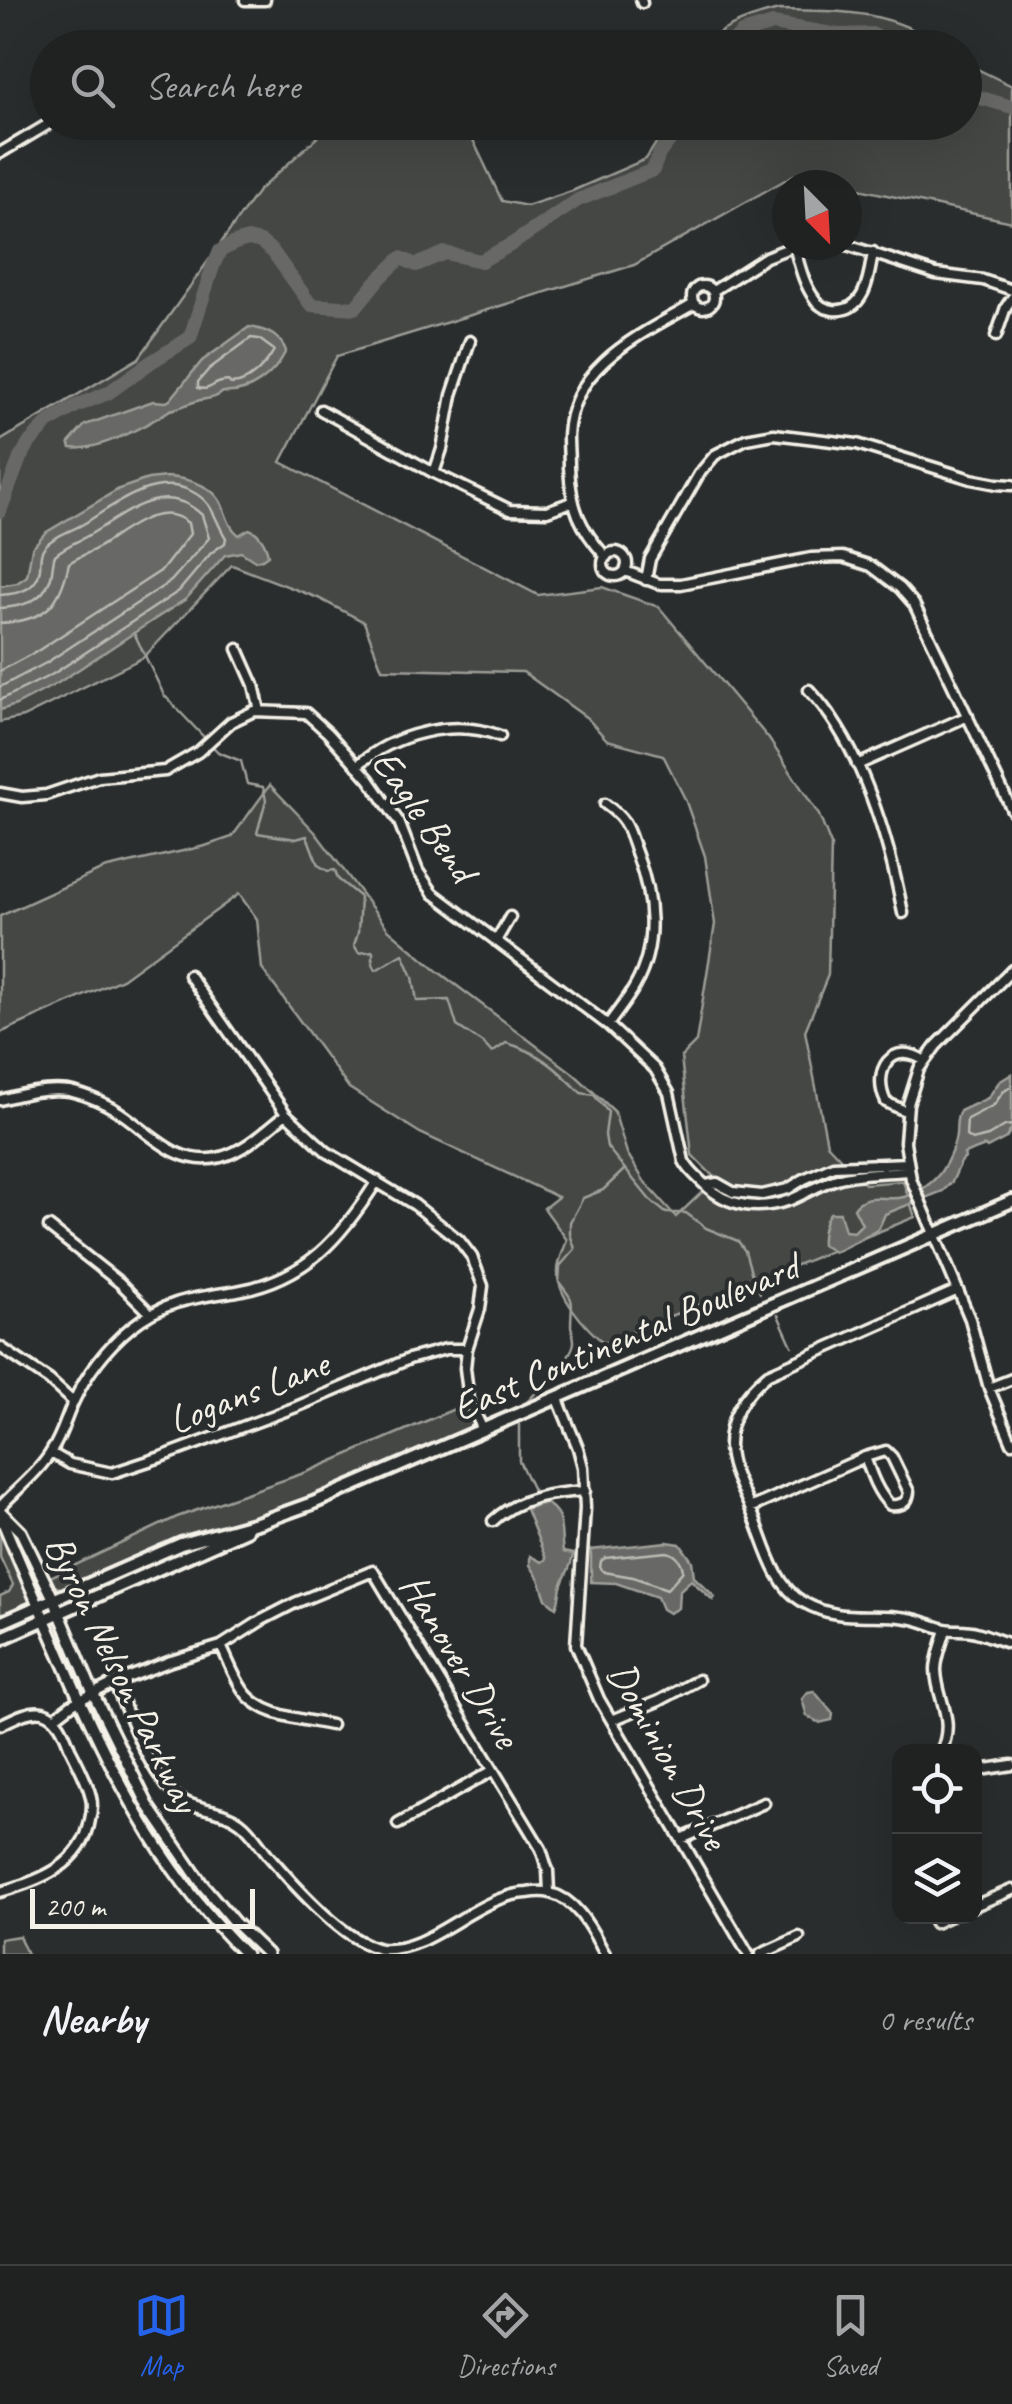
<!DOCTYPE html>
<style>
:root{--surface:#202222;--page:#282a2a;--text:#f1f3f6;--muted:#a2a4a5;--line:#3d3f40;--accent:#2563eb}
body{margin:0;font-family:Caveat,sans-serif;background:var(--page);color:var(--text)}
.controls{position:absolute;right:30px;bottom:30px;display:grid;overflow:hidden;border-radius:20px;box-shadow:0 10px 40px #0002}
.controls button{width:90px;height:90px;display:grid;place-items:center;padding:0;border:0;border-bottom:2px solid var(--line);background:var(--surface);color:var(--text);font:50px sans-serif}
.compass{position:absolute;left:772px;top:170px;width:90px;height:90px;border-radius:50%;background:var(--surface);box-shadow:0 10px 40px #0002;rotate:156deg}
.scale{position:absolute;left:30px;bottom:25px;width:225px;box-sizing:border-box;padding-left:10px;border:5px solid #f4f1e8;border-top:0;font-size:28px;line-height:35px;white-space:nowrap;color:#f4f1e8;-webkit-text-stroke:8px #2a2d2e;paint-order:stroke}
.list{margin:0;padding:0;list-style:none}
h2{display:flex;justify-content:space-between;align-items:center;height:130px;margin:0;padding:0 40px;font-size:42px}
h2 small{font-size:32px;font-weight:400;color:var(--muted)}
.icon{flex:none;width:55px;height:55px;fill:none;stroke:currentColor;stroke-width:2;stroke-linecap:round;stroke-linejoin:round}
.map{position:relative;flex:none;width:1012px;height:1954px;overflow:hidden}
.search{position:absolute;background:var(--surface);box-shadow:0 10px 40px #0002;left:30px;right:30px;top:30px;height:110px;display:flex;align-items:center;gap:25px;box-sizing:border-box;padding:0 35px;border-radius:55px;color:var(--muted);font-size:38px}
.sheet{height:310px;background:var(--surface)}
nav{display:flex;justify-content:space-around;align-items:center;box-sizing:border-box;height:140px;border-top:2px solid var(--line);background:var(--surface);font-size:28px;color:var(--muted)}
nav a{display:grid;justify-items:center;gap:5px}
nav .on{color:var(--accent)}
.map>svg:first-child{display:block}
</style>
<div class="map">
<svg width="1012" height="1954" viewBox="0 0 1012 1954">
<rect width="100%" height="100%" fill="#2a2d2e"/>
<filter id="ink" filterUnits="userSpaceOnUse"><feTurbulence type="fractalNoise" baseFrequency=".01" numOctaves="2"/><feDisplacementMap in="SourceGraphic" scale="20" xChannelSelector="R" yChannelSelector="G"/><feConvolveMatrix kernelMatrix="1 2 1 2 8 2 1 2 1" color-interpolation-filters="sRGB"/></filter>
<g filter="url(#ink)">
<path fill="#444645" stroke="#9c9c96" stroke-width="2.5" d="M 779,10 C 839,11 891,9 942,47 L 702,47 C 720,27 753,16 779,10 Z
M 965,63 L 1012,86 L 1012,222 L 794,175 L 634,265 L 337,356 L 281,462 L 538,595 L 602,587 L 659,607 L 769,739 L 819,815 L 831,845 L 828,975 L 805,1031 L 827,1144 L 865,1184 L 903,1181 L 915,1217 L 604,1343 C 586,1328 556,1295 558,1271 C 558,1260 564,1250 567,1240 L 544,1208 L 558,1197 L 420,1133 L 349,1088 L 262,969 L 257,919 L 239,894 L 122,979 L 0,1033 L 0,916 L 103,869 L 205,846 L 232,837 L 270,785 L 315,832 L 388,929 L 436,970 L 574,1074 L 614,1111 L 627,1153 L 644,1181 L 676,1217 L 716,1179 L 692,1155 L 681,1057 L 696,1042 L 715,924 L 705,856 L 685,799 L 663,755 L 607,740 L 587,718 L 523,672 L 382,669 L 364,622 L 318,598 L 232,565 L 144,657 L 23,717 L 0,722 L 0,441 L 139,358 L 258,191 L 333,123 L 465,123 L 502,201 L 527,206 L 572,191 L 646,159 L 665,129 L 666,123 L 964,122 Z
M 466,1404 L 474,1422 L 470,1429 L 465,1433 L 272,1514 L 190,1536 L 65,1590 L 54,1586 L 50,1577 L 177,1517 L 307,1472 Z
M 0,1522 L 32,1599 L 27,1606 L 0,1618 L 0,1596 L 9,1592 L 13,1585 L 0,1557 Z
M 19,1936 L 27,1954 L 0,1954 L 0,1939 Z"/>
<path fill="#676866" stroke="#9f9f9a" stroke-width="2.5" d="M 249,327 C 265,329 280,335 286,351 C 274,375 250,395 223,392 C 213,401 205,397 194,402 C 185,405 179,408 170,410 C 148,425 97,452 71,448 L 69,443 L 85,425 L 153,401 L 166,402 L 170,400 L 202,361 Z
M 166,477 C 187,478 215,485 223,507 C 228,519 229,527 239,535 L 249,529 C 259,532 266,544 268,555 L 262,559 L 255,561 L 241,552 L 225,555 L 186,599 L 155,619 L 58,683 L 16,705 L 0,710 L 0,586 L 17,583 L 27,576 L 32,548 L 45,533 L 119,489 L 148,479 Z
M 1012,1074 L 1012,1128 L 1006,1138 L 987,1148 L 985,1146 L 964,1154 L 965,1158 L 961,1162 L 952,1182 L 943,1191 L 885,1214 C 883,1219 881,1224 878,1229 C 874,1233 840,1250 834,1252 L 822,1245 C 821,1236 824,1220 830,1213 L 840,1213 L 845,1231 L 854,1232 L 862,1224 L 854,1208 C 866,1190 886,1202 904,1197 C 918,1193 934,1183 942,1170 C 948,1161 955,1145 956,1134 C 957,1125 955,1120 960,1111 L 988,1098 L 999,1082 Z
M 544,1503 C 565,1510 560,1535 563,1552 L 573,1554 C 572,1566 566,1573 562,1584 C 559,1592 560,1599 556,1607 L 546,1599 L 539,1579 L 530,1565 L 530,1556 L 542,1562 L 546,1559 L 526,1509 Z
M 667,1542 L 680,1544 L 692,1561 L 694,1577 L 715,1597 L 713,1600 L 691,1580 L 679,1591 L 678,1608 L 669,1613 L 662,1609 L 657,1597 L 616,1583 L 591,1582 L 591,1550 Z
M 814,1691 L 833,1714 L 832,1720 L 819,1723 L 807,1716 L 802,1699 L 808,1692 Z"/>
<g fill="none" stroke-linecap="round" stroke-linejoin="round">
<path stroke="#bcbab4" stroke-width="2.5" d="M 251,338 L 259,339 L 274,350 C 268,362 252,380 238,383 C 222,386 237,379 221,382 C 210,385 210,391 198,388 L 198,382 L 209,369 Z
M 0,595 C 18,594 38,590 40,568 C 41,560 39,553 45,546 C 55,535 72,531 85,523 C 114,505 154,473 191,491 C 215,503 213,518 226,538 L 225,543 L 211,553 L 179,591 L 53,674 L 0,700
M 0,608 C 21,607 42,602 50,580 C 53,572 52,563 55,555 C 65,546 77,542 89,535 C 124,515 163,478 202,515 L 209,538 L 171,581 L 46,663 L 0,687
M 0,623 C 46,621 60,605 69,563 C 78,557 89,553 99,547 C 124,532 159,499 188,523 L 190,534 L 162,570 L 39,650 L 0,671
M 1012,1086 L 1003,1092 L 994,1105 L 967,1119 L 966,1136 L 972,1140 L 988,1136 L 1005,1126 L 1012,1125
M 667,1552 C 676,1554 682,1561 683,1571 L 667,1589 L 633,1577 L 604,1572 L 600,1568 L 601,1561 L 605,1558 Z"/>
<path stroke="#9f9f9a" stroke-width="2.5" d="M 134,633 L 164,695 L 218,752 L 241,761 L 247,784 L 263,787 L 266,800 L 257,833 L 296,839 L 307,836 L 318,865 L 328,871 L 335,870 L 338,879 L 360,897 L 358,933 L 354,945 L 359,953 L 373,951 L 373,964 L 376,970 L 403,954 L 413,977 L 417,1001 L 449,1000 L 457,1026 L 484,1044 L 492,1053 L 506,1043 C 538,1051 559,1070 581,1093 L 594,1095 L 608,1112 L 605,1135 L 607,1147 L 650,1200 L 666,1213 L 686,1213 L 706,1228 L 738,1241 L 745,1251 L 753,1279 L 760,1293
M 778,1315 L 792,1346
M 524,1405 C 536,1392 573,1358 574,1342 C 574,1336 572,1331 571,1326 C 571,1298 577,1305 559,1282 L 560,1266 L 575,1249 L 570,1234 L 570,1222 L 583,1198 L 603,1190 L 625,1169
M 519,1425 L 519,1461 L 533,1490"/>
<path stroke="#676866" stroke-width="14" d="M 727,48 L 742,33 L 773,24 L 839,35 L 872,34 L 897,48
M 964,93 L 1012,107
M 0,511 L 20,458 L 30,442 L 49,422 L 76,406 L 108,393 L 151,362 L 190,338 L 213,266 L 220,251 L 235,243 L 248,239 L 261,242 L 273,252 L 311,305 L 355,308 L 376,282 L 401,258 L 416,265 L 445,253 L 481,261 L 512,244 L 578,200 L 653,170 L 659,154 L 672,137 L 690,122"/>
<g stroke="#f4f1e8" stroke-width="15">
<path id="minor" d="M 245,0 L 265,0
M 641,0 L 642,3
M 0,153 L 52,122
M 847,245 L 936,274 L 983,280 L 1012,290
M 794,246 C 799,263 803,283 814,298 C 818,305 825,309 833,310 C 866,313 869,276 873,252
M692 297a11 11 0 1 1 22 0a11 11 0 1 1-22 0Z
M 713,291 L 766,257 L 797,245
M 996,336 L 1006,307 L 1012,298
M 321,410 L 434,473 L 510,510 L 547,511 L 572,502
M 434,473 L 442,449 L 452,395 L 470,341
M603 564a12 12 0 1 1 24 0a12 12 0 1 1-24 0Z
M 606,557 C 579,527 571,507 569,467 C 569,457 568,446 568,436 C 571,365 640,335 694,304
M 625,571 L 659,584 L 681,584 L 811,558 L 843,557 L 871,566 L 900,588 L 914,604 L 1012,810
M 646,580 L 650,559 L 699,474 L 715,455 L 746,439 L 774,434 L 857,444 L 971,479 L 997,484 L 1012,485
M 238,649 L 254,685 L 260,711
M 809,690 C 861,744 889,840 903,913
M 857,765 L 968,716
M 357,766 C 393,734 454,718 500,736
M 0,793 L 22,797 L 46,795 L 99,777 L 165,771 L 198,752 L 231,722 L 254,711 L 306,713 L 328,733 L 369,779 L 399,822 L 418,871 L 433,893 L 608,1025 L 655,1069 L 669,1093 L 684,1161 C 689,1171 696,1176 704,1184 C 727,1207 759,1211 790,1200 C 807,1193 821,1183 840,1178 C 862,1172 886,1173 909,1171
M 605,804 C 629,821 627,829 637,855 C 653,897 658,945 635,986 C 628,999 617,1012 608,1025
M 496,941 L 510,917
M 1012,970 L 936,1046 L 919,1069 L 908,1104 L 905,1142 L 911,1179 L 970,1319 L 989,1388 L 1012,1443
M 189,975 L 286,1114 L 327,1152 L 415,1205 L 459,1240 L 472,1257 L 483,1286 L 480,1309 L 467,1349 L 465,1368 L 469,1400 L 483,1430
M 0,1100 C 22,1094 45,1088 69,1091 C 88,1095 110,1105 125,1116 C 154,1137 181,1168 221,1157 C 246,1150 266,1130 286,1114
M 907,1112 L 886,1102 C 871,1071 892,1039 925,1061
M 706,1185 L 717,1183 L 733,1192 L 762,1195 L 788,1189 L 804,1179 L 833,1166 L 908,1163
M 49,1227 L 120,1283 L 150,1313
M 958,1290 L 768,1374 C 746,1392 729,1415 729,1445 C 729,1469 742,1489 751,1510 C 765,1540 772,1584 803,1602 C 842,1624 870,1611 908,1618 C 921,1620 933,1626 945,1629 C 955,1631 966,1629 976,1632 C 988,1635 999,1641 1012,1644
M 0,1347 L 49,1380 L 73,1402
M 989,1388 L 1012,1379
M 558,1399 L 578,1448 L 583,1467 L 585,1508 L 576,1645 L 599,1699 L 748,1954
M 886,1451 L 892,1457 L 909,1492 C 908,1503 901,1506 890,1505 C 877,1492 871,1474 865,1457 Z
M 51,1453 L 70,1464 L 112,1473 L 161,1457 L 296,1407 L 409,1359 L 446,1349 L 467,1349
M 0,1507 C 16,1490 41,1470 52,1450 C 62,1435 66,1417 74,1401 C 86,1374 107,1347 130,1328 C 165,1300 194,1298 237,1291 C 306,1279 341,1238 377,1181
M 750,1508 L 865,1457
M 493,1521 C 519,1497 551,1493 585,1491
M 221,1646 C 228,1660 234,1677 243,1690 C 261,1717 303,1719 331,1725
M 114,1683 C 131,1718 144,1761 171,1791 C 189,1812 219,1806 240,1822 C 251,1830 260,1845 269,1856 C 293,1884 344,1942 380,1949 C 431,1954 475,1895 527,1893 C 534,1892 544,1891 550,1893 C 578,1900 592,1931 605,1954
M 54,1718 L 72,1704 L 114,1683 L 171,1661 L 221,1646 L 262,1620 L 295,1603 L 373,1571 L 541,1849 L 548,1871 L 549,1892
M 612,1720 L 659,1701 L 698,1680
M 0,1725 C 12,1719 30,1709 43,1712 C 59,1716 65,1735 70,1748 C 78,1764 87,1780 91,1797 C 93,1805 92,1812 90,1820 C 83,1865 39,1881 0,1892
M 941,1752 C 956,1717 937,1702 936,1670 C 936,1657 943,1642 946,1629
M 974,1771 L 1012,1765
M 398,1824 L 492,1771
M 681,1839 L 764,1803
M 974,1906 L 1012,1890
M 931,1916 L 935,1923 L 950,1916
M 761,1954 L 799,1937"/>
</g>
<g stroke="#f4f1e8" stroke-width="16">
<path id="tertiary" d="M 0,1511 L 21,1532 L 54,1600 L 93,1693 L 148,1805 L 202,1884 L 234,1922 L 267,1954
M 0,1515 C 25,1576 52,1637 79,1698 C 122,1793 170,1881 245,1954"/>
</g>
<g stroke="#f4f1e8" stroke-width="18">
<path id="secondary" d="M 0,1623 L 181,1544 L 260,1522 L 313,1503 L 1012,1201
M 0,1639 L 246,1530"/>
</g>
<use href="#minor" stroke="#2a2d2e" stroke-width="8"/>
<use href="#tertiary" stroke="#2a2d2e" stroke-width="9"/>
<use href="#secondary" stroke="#2a2d2e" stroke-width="10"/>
</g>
</g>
<g text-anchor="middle" stroke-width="8" stroke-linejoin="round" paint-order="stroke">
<g font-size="40" fill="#f4f1e8" stroke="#2a2d2e">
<text transform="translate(425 815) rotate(55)" y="14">Eagle Bend</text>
<text transform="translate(625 1336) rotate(-23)" y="14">East Continental Boulevard</text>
<text transform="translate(248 1391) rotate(-21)" y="14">Logans Lane</text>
<text transform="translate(461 1660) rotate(59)" y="14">Hanover Drive</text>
<text transform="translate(123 1673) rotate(64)" y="14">Byron Nelson Parkway</text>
<text transform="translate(669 1755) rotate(61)" y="14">Dominion Drive</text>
</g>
</g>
</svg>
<div class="controls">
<button><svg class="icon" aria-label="locate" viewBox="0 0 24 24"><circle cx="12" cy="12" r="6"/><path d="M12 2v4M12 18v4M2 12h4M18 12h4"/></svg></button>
<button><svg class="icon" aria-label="layers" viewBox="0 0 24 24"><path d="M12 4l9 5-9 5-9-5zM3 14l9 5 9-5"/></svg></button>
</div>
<svg class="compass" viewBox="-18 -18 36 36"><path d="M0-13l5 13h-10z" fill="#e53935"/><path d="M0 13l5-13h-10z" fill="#a2a4a5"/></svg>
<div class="scale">200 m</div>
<div class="search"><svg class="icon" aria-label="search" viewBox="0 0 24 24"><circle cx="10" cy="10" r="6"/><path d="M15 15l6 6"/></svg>Search here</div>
</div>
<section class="sheet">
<h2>Nearby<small>0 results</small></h2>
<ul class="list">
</ul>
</section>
<nav>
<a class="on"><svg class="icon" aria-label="map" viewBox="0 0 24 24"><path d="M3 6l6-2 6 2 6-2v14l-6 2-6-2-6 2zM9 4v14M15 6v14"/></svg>Map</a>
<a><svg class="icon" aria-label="directions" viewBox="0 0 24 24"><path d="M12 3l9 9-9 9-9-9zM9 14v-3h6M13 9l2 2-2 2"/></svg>Directions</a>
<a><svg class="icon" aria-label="saved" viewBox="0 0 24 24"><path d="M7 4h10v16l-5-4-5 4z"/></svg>Saved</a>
</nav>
